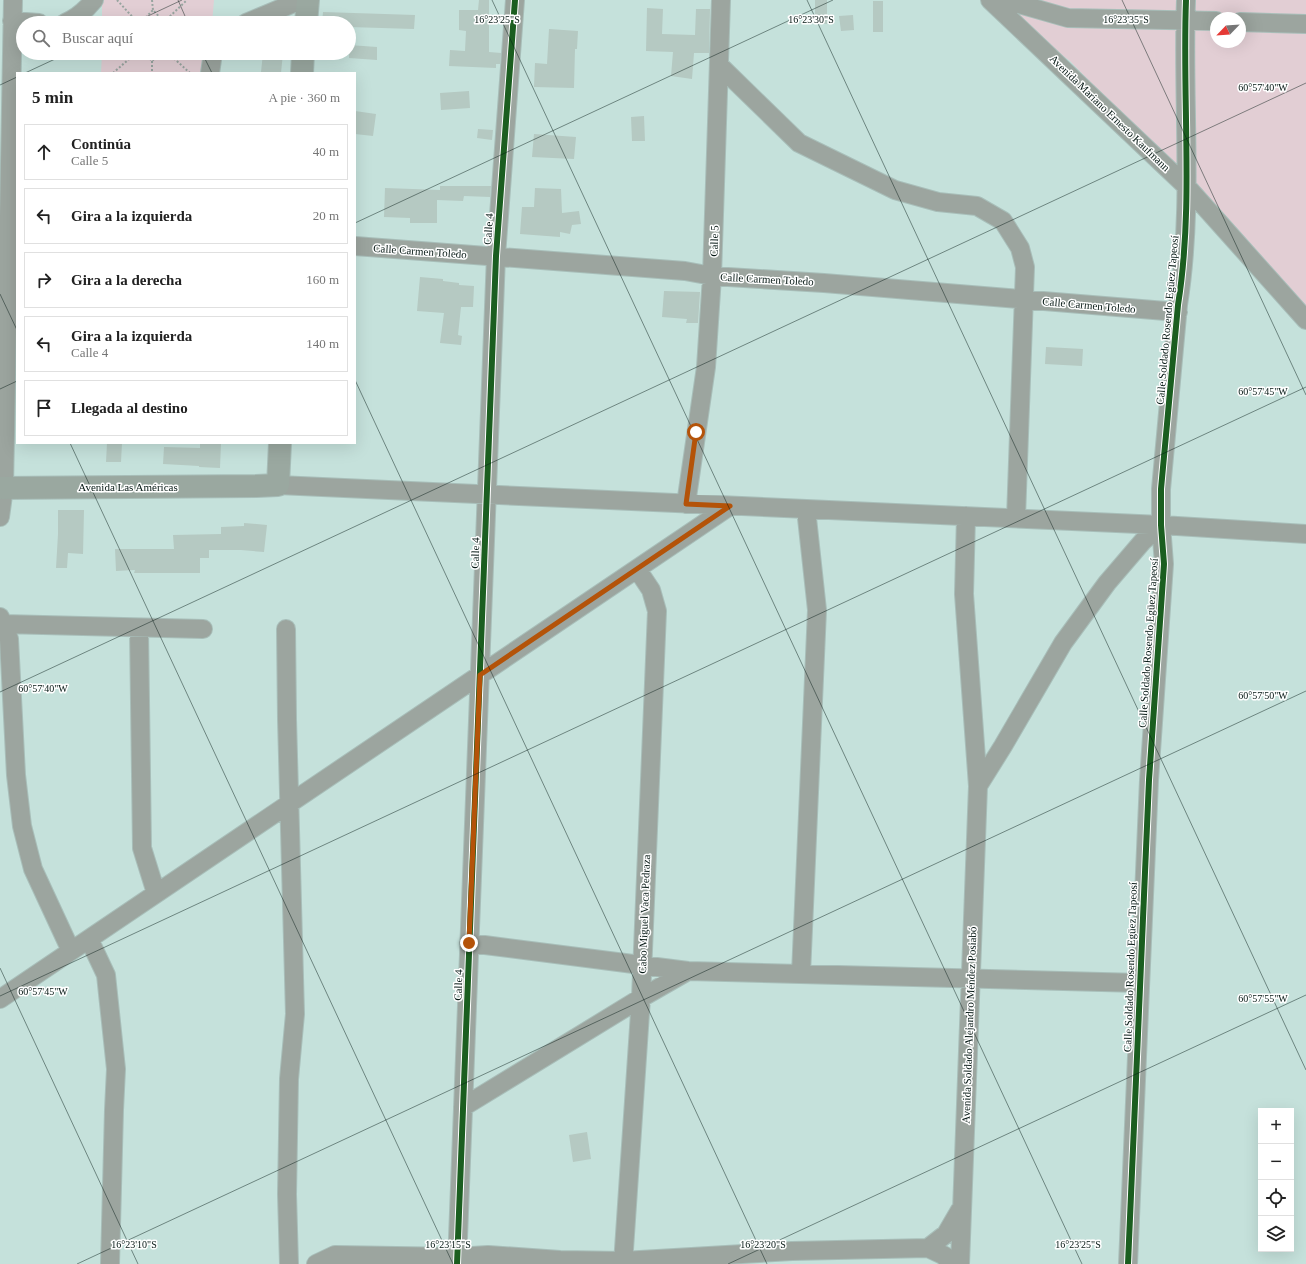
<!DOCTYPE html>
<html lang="es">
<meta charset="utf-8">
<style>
:root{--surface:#fff;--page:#f6f6f6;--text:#222;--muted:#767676;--line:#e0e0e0}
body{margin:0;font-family:Georgia,serif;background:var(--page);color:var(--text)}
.controls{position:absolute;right:12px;bottom:12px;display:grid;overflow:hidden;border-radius:0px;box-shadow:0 4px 16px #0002}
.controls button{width:36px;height:36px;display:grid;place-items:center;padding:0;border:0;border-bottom:1px solid var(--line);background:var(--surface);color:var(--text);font:20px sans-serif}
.compass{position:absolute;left:1210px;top:12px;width:36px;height:36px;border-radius:50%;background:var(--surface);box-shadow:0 4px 16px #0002;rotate:245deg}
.stop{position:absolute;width:12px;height:12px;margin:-9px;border:3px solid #b45309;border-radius:50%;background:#fff}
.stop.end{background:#b45309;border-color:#fff;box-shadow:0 1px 4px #0008}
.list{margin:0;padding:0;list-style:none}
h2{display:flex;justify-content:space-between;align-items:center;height:52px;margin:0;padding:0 16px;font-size:17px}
h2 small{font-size:13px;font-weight:400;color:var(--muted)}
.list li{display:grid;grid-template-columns:26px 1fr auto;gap:12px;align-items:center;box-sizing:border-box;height:56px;margin:0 8px 8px;padding:0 8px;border:1px solid var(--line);border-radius:0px}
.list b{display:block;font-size:15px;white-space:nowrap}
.list p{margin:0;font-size:13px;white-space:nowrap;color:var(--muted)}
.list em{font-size:13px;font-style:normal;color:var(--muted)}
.icon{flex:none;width:22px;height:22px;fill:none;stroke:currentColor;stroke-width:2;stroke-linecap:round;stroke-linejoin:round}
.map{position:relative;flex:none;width:1306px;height:1264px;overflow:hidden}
.search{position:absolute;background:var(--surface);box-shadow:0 4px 16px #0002;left:16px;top:16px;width:340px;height:44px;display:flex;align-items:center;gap:10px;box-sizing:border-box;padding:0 14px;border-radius:22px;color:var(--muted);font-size:15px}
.panel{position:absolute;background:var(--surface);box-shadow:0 4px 16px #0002;left:16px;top:72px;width:340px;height:372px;border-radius:0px}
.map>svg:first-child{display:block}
</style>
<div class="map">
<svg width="1306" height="1264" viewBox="0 0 1306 1264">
<rect width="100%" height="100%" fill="#c5e1db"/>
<path fill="#e2ced4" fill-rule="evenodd" d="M 102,0 L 214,0 L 212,23 L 102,23 Z
M 983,0 L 1306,0 L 1306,313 L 1192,188 L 1070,61 L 996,8 ZM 1216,18 L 1240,18 L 1240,42 L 1216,42 Z
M 102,53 L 210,53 L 209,73 L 101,73 Z"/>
<path fill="#b5c9c2" d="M 479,0 L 489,0 L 489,52 L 501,53 L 500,64 L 496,64 L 496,68 L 449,66 L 450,50 L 465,51 L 466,31 L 459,30 L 459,10 L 478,10 Z
M 815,0 L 827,0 L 827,24 L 815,23 Z
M 873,1 L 883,1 L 883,32 L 873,32 Z
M 647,8 L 663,9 L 662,34 L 695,35 L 696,9 L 710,9 L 709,53 L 694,53 L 692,79 L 671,76 L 673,52 L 646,51 Z
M 323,12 L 415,15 L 414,29 L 349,27 L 349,23 L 322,23 Z
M 853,15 L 854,30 L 841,31 L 839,16 Z
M 549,29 L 578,31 L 577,49 L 575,49 L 574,88 L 534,87 L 535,63 L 547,64 Z
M 349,45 L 377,47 L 377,60 L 349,58 Z
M 263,53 L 283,53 L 281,73 L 261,72 Z
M 469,91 L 470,108 L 441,110 L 440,93 Z
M 355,111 L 376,114 L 373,136 L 355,134 Z
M 644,116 L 645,141 L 632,141 L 631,117 Z
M 478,129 L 493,130 L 492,140 L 477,138 Z
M 534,134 L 576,137 L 574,159 L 532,157 Z
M 440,186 L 491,186 L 490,197 L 464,196 L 463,201 L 437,200 L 437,223 L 410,223 L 410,218 L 384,217 L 385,188 L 440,190 Z
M 535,188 L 561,189 L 562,213 L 579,211 L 581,224 L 572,225 L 570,234 L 560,232 L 560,237 L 520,234 L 522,207 L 534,207 Z
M 420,277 L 443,279 L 443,281 L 459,283 L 459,285 L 474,286 L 473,307 L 461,307 L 458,335 L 462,336 L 461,345 L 440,343 L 444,313 L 417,311 Z
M 664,291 L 700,292 L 698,323 L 686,323 L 687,319 L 662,317 Z
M 1046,347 L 1083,349 L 1082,366 L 1045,364 Z
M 107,443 L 122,443 L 121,462 L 106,462 Z
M 200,443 L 221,443 L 220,468 L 199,467 L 199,466 L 163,464 L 164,447 L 200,448 Z
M 58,510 L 84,510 L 83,554 L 68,553 L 67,568 L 56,568 L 58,534 Z
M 244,523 L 267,525 L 264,552 L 241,550 L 209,550 L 209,558 L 200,558 L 200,573 L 134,573 L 135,570 L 116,571 L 115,549 L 174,549 L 173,535 L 221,534 L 221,527 L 244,526 Z
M 587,1132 L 591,1159 L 573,1162 L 569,1135 Z"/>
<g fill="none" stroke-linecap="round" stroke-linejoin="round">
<g stroke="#a8beb9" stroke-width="20">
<path id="minor" d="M 990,0 L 1187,187 L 1306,320
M 1005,0 L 1068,18 L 1216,21
M 12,21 L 39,23
M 1240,22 L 1306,24
M 65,23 C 77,18 85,11 94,0
M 246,23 L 301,0
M 720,66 L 799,143 L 895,190 L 938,202 L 977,206 L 1003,221 L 1020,248 L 1025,267 L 1016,518
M 210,73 L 213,53
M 355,246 L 685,271 L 712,276 L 824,283 L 1178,312
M 278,485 L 1161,525
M 686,504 L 706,367 L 712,276 L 721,0
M 0,517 L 4,488 L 13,0
M 0,617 L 9,639 L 16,775 L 22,826 L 33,869 L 71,951
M 3,624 L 203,629
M 139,628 L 142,848 L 156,893
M 286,629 L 287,719 L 295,1014 L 289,1079 L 287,1194 L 289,1264
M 978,786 L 1003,746 L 1063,643 L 1107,583 L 1143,541 L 1161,525 L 1306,534
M 89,939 L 106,975 L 116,1069 L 114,1110 L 110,1264
M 469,943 L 688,971 L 1140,983
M 801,974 L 817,610 L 806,509
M 0,999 L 730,506
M 463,1107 L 641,998 L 688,971
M 928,1248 L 946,1234 L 960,1210
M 316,1264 L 335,1255 L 457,1257 L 488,1255 L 560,1260 L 623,1261 L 792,1251 L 928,1248 L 945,1256 L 949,1264
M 457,1264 L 496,256 L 515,0
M 623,1264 L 641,998 L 657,611 L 651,590 L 637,569
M 960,1264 L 978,786 L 964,594 L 966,516
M 1128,1264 L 1149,780 L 1164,564 L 1161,525 L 1161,489 L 1178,305 C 1194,204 1182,102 1186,0"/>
</g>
<g stroke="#a8beb9" stroke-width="24">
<path id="major" d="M 306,23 L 308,0
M 302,73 L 303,53
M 0,488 L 256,486 L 278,485 L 280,443"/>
</g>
<path stroke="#98a5a0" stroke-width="2" stroke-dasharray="2 2" stroke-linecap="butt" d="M 117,0 L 138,23
M 152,0 L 153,10
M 164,22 L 187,0
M 140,23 L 153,10 L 165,23
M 144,53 L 152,61 L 160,53
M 168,53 L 190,73
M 152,61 L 152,73
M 113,73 L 136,53"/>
<use href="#minor" stroke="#9ca59f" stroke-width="18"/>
<use href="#major" stroke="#9aa8a0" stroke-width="22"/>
<g stroke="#fff" stroke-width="8">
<path id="cycleway" d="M 457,1264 L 496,256 L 515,0
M 1128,1264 L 1149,780 L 1164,564 L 1161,525 L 1161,489 L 1178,305 C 1194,204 1182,102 1186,0"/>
</g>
<use href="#cycleway" stroke="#1b5e20" stroke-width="6"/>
</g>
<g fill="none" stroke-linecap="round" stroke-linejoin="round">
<path stroke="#b45309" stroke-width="5" d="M 469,943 L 480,675 L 730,506 L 686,504 L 696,432"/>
</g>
<path fill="none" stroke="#031612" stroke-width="1" stroke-opacity="0.45" d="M 178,0 L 188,23M 492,0 L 1082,1264M 807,0 L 1306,1070M 1122,0 L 1306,395M 133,23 L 182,0M 202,53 L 212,73M 25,73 L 68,53M 0,85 L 17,77M 355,223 L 833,0M 0,294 L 17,330M 355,380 L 767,1264M 0,389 L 17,381M 70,443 L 453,1264M 0,692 L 1306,83M 0,968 L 138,1264M 0,996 L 1306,387M 77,1264 L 1306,691M 728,1264 L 1306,995"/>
<g text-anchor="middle" stroke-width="3" stroke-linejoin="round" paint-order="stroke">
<g font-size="11" fill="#031612" stroke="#fff">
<text transform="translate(1110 113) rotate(44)" y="4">Avenida Mariano Ernesto Kaufmann</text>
<text transform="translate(488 229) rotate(-86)" y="4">Calle 4</text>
<text transform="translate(714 241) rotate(-88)" y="4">Calle 5</text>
<text transform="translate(420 251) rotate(4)" y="4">Calle Carmen Toledo</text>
<text transform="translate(767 279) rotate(3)" y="4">Calle Carmen Toledo</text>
<text transform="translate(1089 305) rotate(5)" y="4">Calle Carmen Toledo</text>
<text transform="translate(1167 320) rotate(-85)" y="4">Calle Soldado Rosendo Egüez Tapeosí</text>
<text x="128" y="491">Avenida Las Américas</text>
<text transform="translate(475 553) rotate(-88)" y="4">Calle 4</text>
<text transform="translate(1148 643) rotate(-86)" y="4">Calle Soldado Rosendo Egüez Tapeosí</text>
<text transform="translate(644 914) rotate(-88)" y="4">Cabo Miguel Vaca Pedraza</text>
<text transform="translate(1130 967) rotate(-88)" y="4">Calle Soldado Rosendo Egüez Tapeosí</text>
<text transform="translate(458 985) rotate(-88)" y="4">Calle 4</text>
<text transform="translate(969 1025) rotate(-88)" y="4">Avenida Soldado Alejandro Méndez Posiabó</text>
</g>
</g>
<g font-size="10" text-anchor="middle" fill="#031612" stroke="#fff" stroke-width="3" stroke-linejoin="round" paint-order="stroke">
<text x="497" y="23">16°23'25"S</text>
<text x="811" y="23">16°23'30"S</text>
<text x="1126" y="23">16°23'35"S</text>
<text x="1263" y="91">60°57'40"W</text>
<text x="1263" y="395">60°57'45"W</text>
<text x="43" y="692">60°57'40"W</text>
<text x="1263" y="699">60°57'50"W</text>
<text x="43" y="995">60°57'45"W</text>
<text x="1263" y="1002">60°57'55"W</text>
<text x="134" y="1248">16°23'10"S</text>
<text x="448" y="1248">16°23'15"S</text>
<text x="763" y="1248">16°23'20"S</text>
<text x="1078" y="1248">16°23'25"S</text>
</g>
</svg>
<div class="controls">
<button>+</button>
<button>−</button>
<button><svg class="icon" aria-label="locate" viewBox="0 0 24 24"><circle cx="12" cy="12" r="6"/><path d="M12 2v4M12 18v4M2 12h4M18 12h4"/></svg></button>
<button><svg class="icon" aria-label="layers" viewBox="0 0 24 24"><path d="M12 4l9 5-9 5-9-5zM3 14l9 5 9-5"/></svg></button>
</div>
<svg class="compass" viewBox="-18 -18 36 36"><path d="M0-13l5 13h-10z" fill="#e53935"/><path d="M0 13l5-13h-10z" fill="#767676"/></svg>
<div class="stop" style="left:696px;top:432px"></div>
<div class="stop end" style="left:469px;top:943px"></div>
<div class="search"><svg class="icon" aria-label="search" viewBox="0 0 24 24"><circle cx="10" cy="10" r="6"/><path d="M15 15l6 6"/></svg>Buscar aquí</div>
<section class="panel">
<h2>5 min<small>A pie · 360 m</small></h2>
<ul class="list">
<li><svg class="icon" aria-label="ahead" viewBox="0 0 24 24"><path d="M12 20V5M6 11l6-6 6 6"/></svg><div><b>Continúa</b><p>Calle 5</p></div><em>40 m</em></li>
<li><svg class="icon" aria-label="left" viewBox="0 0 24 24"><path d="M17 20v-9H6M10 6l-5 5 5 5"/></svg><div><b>Gira a la izquierda</b></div><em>20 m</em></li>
<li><svg class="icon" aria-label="right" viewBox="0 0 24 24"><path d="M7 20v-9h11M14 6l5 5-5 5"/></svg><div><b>Gira a la derecha</b></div><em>160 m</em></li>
<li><svg class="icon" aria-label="left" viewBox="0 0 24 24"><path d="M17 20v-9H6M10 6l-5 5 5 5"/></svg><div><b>Gira a la izquierda</b><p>Calle 4</p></div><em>140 m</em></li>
<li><svg class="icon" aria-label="arrive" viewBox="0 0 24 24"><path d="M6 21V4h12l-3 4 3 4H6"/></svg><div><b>Llegada al destino</b></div></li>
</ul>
</section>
</div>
